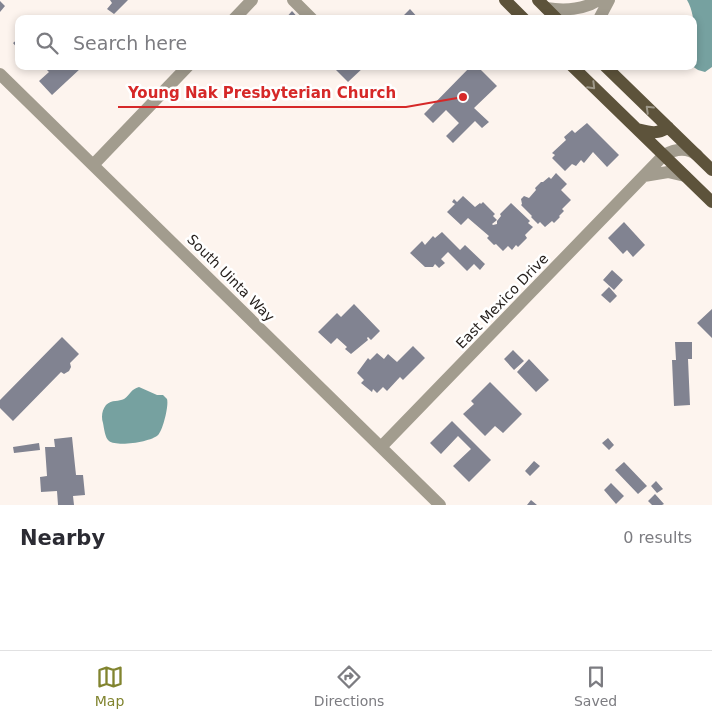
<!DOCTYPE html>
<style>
:root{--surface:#fff;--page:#f2f2f3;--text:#2b2b33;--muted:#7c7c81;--line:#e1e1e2;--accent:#81842f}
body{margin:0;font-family:"DejaVu Sans",sans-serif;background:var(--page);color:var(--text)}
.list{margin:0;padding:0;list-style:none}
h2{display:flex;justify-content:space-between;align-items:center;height:65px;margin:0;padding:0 20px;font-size:21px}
h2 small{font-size:16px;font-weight:400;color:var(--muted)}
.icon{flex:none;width:28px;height:28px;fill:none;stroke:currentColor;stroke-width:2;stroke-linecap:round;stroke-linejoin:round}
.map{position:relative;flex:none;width:712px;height:505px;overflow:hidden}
.search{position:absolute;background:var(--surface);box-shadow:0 2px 8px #0003;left:15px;right:15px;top:15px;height:55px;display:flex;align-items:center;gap:12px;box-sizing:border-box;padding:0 18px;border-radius:10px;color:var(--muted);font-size:19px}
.sheet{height:145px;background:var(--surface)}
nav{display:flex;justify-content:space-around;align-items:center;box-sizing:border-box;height:70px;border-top:1px solid var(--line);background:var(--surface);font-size:14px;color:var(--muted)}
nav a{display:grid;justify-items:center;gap:2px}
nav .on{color:var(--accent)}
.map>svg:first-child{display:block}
</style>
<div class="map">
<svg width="712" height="505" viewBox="0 0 712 505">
<rect width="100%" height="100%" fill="#fdf4ee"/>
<path fill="#76a1a0" d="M 687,0 L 712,0 L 712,67 L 705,72 L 698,70 L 692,66 L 693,66 C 693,45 698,19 687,0 Z
M 139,387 L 157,395 L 163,395 L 167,399 C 169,405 163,430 158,435 C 151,442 117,447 109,441 C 105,438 104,428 103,423 C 101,417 102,410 106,405 C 112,399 119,402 124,399 C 130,395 131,389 139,387 Z"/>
<path fill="#818391" d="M 110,0 L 128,0 L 114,14 L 107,9 L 112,3 Z
M 0,1 L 5,6 L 0,12 Z
M 410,9 L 419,19 L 400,19 Z
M 292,11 L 293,12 L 299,19 L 285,19 Z
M 19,38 L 19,50 L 13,43 Z
M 43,66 L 80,66 L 81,68 L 52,95 L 39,81 L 49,72 Z
M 332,66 L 365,66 L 348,82 Z
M 471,66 L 477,66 L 497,86 L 474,108 L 489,122 L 482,128 L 475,121 L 453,143 L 446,136 L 459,123 L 446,110 L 433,123 L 424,114 Z
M 587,123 L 619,155 L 607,167 L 593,152 L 584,163 L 581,160 L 576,166 L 572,164 L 565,171 L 552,158 L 555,155 L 552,153 L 566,140 L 564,137 L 572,130 L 575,133 Z
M 556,173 L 567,184 L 561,190 L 571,200 L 562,209 L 564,211 L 559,216 L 560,217 L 554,223 L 552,221 L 545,227 L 540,222 L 538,224 L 531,217 L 532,216 L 521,205 L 522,204 L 521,199 L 524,196 L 529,198 L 536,190 L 535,188 L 541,182 L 543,182 L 549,177 L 551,179 Z
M 463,196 L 475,207 L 480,203 L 481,204 L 483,202 L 495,214 L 493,216 L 497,220 L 492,224 L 493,225 L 497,224 L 497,221 L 501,216 L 500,214 L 511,203 L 530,221 L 528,223 L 533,227 L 525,235 L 527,238 L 518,247 L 516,245 L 512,250 L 508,246 L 503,251 L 496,244 L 494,245 L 487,238 L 489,236 L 468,218 L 461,225 L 447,212 L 455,204 L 452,202 L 454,199 L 457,202 Z
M 624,222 L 645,245 L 633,257 L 627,250 L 623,254 L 608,238 Z
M 442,232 L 460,250 L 465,245 L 485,264 L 480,270 L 474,264 L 467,271 L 448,252 L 441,259 L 445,263 L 439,268 L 435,264 L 433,267 L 425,267 L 410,253 L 422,241 L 425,245 L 433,236 L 435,238 Z
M 612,270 L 623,280 L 614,290 L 603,280 Z
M 609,287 L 617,296 L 610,303 L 601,295 Z
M 354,304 L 380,331 L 371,340 L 368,337 L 367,338 L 368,340 L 351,354 L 345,349 L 347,347 L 337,338 L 331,344 L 318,332 L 337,313 L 341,317 Z
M 712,309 L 712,338 L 697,323 Z
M 62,337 L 79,354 L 70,363 L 71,367 L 69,371 L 64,374 L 61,372 L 13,421 L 0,408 L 0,400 Z
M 675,342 L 692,342 L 692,359 L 688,359 L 690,405 L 674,406 L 672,360 L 676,360 Z
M 413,346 L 425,358 L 403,380 L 400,377 L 387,391 L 383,387 L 377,393 L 373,389 L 372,392 L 361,383 L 364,380 L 357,373 L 368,358 L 370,360 L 377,353 L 384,359 L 388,354 L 397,362 Z
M 513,350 L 524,361 L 514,370 L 504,359 Z
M 529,359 L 549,380 L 536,392 L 517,372 Z
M 490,382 L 522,414 L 503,433 L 495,426 L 485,436 L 463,414 L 474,404 L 471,401 Z
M 452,421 L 491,460 L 469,482 L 453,466 L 471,449 L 458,436 L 441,454 L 430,443 Z
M 72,437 L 76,475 L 83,475 L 85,495 L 73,496 L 74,505 L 58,505 L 57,491 L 41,492 L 40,477 L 47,476 L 45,447 L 55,447 L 54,439 Z
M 608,438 L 614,445 L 609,450 L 602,443 Z
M 39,443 L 40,450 L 14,453 L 13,447 Z
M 534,461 L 540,466 L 530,476 L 525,471 Z
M 624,462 L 647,486 L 638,494 L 615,470 Z
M 656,481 L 663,489 L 657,493 L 651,486 Z
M 611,483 L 624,496 L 616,504 L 604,490 Z
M 655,494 L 664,504 L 662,505 L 652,505 L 648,501 Z
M 531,500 L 537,505 L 527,505 Z"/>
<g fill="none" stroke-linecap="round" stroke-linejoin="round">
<path stroke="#a29c8e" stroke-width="12" d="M 293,0 L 312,19
M 546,8 C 565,11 583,10 599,0
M 234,19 L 252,0
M 599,19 L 609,0
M 0,74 L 440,505
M 94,164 L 188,66
M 644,176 L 668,172 L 685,176
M 381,447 L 664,155 C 675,149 687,147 697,155"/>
<path stroke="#5d533b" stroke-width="12" d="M 505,0 L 524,19
M 538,0 L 557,19
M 572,66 L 712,202
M 605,66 L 712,170
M 637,129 C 649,132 658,135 668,127"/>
</g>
<defs><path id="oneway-chevron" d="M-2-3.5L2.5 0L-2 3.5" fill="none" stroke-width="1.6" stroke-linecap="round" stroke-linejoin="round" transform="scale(1.25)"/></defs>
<g stroke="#9e9889">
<use href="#oneway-chevron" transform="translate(592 86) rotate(45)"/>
<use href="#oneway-chevron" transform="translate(649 109) rotate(-136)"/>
</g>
<g text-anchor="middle" stroke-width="5" stroke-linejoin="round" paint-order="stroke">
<g font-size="14" fill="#241e1b" stroke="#fff">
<text transform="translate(231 278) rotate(45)" y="5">South Uinta Way</text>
<text transform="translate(502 301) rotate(-46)" y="5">East Mexico Drive</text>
</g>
</g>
<path fill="none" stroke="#d62828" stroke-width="2" d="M463 97L406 107H118"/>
<circle fill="#d62828" stroke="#fff" stroke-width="2" cx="463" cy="97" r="5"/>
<g font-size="15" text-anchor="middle" font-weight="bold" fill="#d62828" stroke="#fff" stroke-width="5" stroke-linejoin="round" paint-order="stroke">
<text x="262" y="98">Young Nak Presbyterian Church</text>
</g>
</svg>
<div class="search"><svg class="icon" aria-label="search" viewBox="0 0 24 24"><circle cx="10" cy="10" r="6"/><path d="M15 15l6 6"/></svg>Search here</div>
</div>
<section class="sheet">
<h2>Nearby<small>0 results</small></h2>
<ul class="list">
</ul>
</section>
<nav>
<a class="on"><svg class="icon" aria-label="map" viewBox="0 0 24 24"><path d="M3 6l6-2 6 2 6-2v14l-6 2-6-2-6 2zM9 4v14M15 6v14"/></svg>Map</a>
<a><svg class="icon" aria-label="directions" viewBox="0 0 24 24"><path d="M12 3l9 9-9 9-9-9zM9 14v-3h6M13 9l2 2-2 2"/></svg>Directions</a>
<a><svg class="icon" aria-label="saved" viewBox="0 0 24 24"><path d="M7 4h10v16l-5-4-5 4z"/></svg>Saved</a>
</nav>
